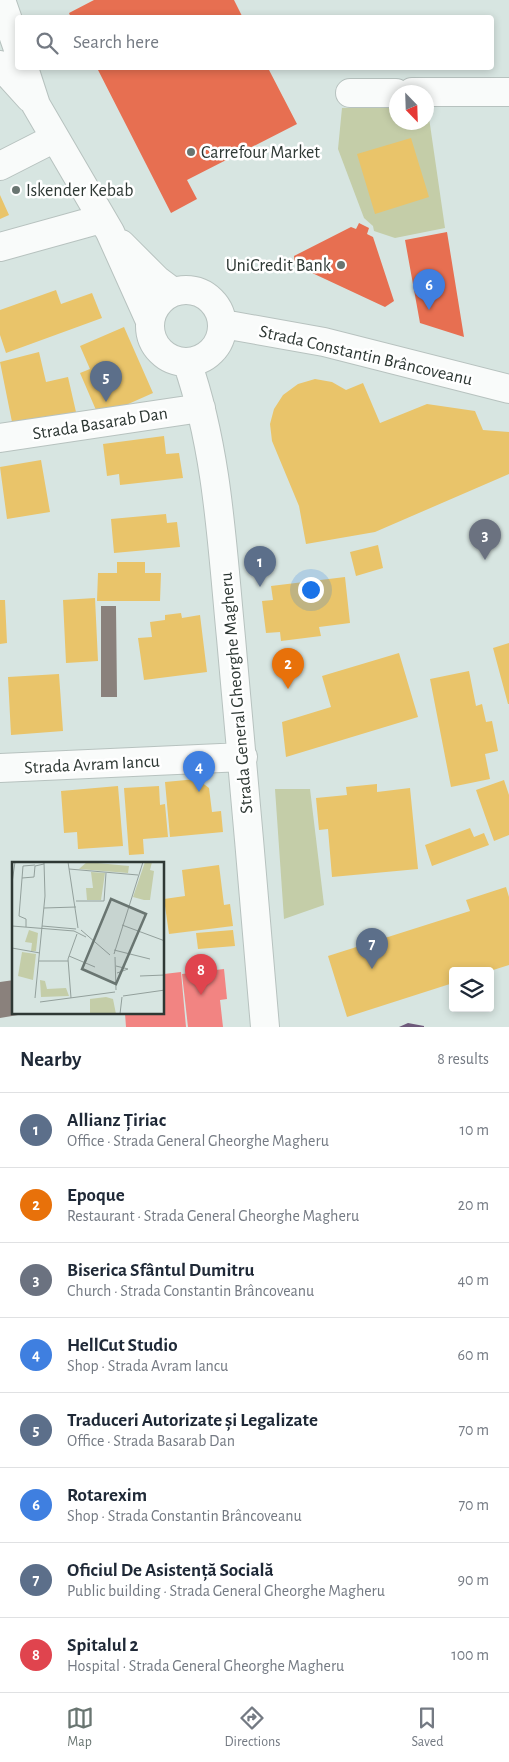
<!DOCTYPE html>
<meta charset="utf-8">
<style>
:root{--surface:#fff;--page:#f2f2f3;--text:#1f2937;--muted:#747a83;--line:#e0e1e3;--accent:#697571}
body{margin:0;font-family:"Alegreya Sans",sans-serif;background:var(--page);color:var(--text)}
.controls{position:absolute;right:15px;bottom:15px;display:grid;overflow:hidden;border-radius:5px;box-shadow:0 2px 8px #0003}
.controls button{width:45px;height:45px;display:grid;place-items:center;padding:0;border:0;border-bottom:1px solid var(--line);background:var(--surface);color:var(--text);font:25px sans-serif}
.compass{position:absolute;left:389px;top:85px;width:45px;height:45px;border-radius:50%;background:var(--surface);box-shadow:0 2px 8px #0003;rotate:157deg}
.you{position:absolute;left:310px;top:589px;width:18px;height:18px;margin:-12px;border:4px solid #fff;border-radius:50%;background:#1a73e8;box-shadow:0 0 0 8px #1a73e833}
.badge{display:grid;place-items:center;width:32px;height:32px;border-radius:50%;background:var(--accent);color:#fff;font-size:16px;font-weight:700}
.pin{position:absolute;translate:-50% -41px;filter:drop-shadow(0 1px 2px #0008)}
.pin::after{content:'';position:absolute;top:26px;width:18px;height:15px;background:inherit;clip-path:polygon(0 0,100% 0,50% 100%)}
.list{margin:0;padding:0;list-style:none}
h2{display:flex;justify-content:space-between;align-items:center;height:65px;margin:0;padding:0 20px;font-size:21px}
h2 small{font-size:16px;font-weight:400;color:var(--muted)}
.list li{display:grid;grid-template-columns:32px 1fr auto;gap:15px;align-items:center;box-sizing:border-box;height:75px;padding:0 20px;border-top:1px solid var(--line)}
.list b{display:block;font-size:19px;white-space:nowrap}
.list p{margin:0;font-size:16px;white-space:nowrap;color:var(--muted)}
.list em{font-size:16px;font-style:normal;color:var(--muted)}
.icon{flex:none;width:28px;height:28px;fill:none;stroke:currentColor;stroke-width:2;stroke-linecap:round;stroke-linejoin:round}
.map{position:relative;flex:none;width:509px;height:1027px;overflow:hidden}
.search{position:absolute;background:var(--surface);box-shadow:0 2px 8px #0003;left:15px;right:15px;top:15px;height:55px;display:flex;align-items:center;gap:12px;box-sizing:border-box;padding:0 18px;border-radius:5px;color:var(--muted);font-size:19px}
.sheet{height:665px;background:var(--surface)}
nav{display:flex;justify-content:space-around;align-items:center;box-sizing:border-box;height:70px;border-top:1px solid var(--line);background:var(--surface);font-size:14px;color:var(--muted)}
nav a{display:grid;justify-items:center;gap:2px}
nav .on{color:var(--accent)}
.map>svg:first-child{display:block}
</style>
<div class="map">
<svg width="509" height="1027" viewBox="0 0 509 1027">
<rect width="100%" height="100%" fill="#d7e5e1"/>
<path fill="#c4cda8" d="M 427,104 L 445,228 L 395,238 L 374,231 L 373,226 L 364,218 L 338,149 L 342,108 L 396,106 L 396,122 L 426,122 Z
M 275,789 L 310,789 L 324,905 L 284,919 Z"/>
<path fill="#e9c46a" d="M 411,138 L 429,197 L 375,214 L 357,154 Z
M 0,195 L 9,215 L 0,219 Z
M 56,290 L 61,304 L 92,293 L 102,318 L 6,353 L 0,335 L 0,310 Z
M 124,327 L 153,393 L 99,417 L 80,373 L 90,369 L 80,346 Z
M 39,352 L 46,382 L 68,377 L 76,412 L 13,427 L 0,362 Z
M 315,379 L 332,382 L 346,390 L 363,383 L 380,423 L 427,404 L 475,411 L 483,430 L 509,432 L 509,474 L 375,532 L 306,544 L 299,506 L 272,441 L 270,424 L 274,409 L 283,395 L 298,384 Z
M 164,436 L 166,454 L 179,453 L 183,478 L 120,485 L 119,474 L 107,476 L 103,444 Z
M 41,460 L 50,512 L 7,519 L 0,467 Z
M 166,514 L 167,523 L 177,522 L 180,547 L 114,553 L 111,519 Z
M 378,545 L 383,568 L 356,576 L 350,552 Z
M 117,562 L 145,562 L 145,573 L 161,573 L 160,601 L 97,601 L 98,573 L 117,573 Z
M 345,577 L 350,623 L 319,627 L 321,636 L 281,641 L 280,632 L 266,633 L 262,601 L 273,600 L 271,586 Z
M 95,598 L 98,661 L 66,663 L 63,600 Z
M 0,600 L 5,600 L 7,643 L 0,644 Z
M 181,613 L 182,618 L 200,615 L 207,672 L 144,680 L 138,638 L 152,637 L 150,622 L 165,620 L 165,615 Z
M 509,643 L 509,704 L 508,704 L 493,648 Z
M 399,653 L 418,717 L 286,757 L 282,722 L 331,707 L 322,676 Z
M 469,671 L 476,706 L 482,704 L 486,722 L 492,721 L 498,751 L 485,754 L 490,779 L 451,787 L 430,679 Z
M 59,674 L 63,731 L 11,735 L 8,677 Z
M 197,779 L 209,788 L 212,812 L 221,811 L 223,832 L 170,837 L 165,782 Z
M 504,780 L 509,795 L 509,835 L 494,841 L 476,790 Z
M 377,784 L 377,792 L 410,788 L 418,869 L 332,877 L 328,829 L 319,830 L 316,798 L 347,795 L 346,787 Z
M 118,786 L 123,846 L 78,849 L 77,832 L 64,833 L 61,791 Z
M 159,786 L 160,805 L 165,804 L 168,837 L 143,839 L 144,854 L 129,855 L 124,788 Z
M 470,828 L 474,837 L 484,833 L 489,845 L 432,866 L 425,845 Z
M 219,865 L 224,905 L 230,904 L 233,926 L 169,934 L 164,899 L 185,896 L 182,870 Z
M 506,887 L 509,897 L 509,965 L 490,971 L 453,971 L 453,983 L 347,1017 L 328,956 L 470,911 L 466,900 Z
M 233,930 L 235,946 L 198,949 L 196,933 Z"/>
<path fill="#e76f51" d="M 94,0 L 234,0 L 243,18 L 71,18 L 69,13 Z
M 97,68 L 268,68 L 297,124 L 187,180 L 197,199 L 171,213 Z
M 359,223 L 369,228 L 367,234 L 373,237 L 394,301 L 385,307 L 295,265 L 294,256 L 351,227 L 356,229 Z
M 447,232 L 464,337 L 420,323 L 405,240 Z"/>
<path fill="#6d597a" d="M 408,1023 L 424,1026 L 424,1027 L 399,1027 Z"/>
<path fill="#f28482" d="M 224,969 L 227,999 L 220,1000 L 223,1027 L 188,1027 L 182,974 Z
M 181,972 L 186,1027 L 126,1027 L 125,1013 L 164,1013 L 164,974 Z"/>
<path fill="#8a817c" d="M 101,606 L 116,606 L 117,697 L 101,697 Z
M 14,980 L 14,1013 L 24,1014 L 0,1018 L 0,982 Z"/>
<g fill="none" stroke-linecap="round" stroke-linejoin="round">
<g stroke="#b7c2bf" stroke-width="30">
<path id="minor" d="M 1,0 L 18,49
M 0,65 L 30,98
M 24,68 L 36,105 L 110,232 L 150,321
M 412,92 L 509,92
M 350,93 L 396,93
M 0,166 L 55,138
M 121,244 L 157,280 L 173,292
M 0,247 L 101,219
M150 326a36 36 0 1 1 72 0a36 36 0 1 1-72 0Z
M 223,324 L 324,342 L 509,389
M 187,362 C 218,451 222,546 231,638 C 243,768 254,897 265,1027
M 0,438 L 201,408
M 0,768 L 243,757"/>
</g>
<use href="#minor" stroke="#f9fbfa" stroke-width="28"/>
</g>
<g fill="#697571" stroke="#fff" stroke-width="2">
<circle cx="191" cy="152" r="5"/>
<circle cx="16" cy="190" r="5"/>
<circle cx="341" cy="265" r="5"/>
</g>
<g text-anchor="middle" stroke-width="5" stroke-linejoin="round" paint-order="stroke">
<g font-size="18" fill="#2e3834" stroke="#fff" text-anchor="start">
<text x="201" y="158">Carrefour Market</text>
<text x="26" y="196">Iskender Kebab</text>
<text x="331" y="271" text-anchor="end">UniCredit Bank</text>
</g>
<g font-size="18" fill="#2e3834" stroke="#fff">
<text transform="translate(366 355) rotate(13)" y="6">Strada Constantin Brâncoveanu</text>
<text transform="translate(100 423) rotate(-9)" y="6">Strada Basarab Dan</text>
<text transform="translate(236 693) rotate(-95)" y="6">Strada General Gheorghe Magheru</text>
<text transform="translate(92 764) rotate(-3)" y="6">Strada Avram Iancu</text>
</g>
</g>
<g transform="translate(12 862)">
<rect width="152" height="152" fill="#d7e5e1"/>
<path d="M 75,0 L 117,4 L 116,11 L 67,7 ZM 133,0 L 140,0 L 138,8 L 142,9 L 138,38 L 132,38 L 121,35 ZM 79,10 L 93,11 L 89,38 L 75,38 L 74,26 L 81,26 ZM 17,68 L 26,71 L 24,89 L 19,89 L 20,81 L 13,80 ZM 10,90 L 24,92 L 21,118 L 6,114 ZM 28,118 L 33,119 L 35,127 L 54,126 L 57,134 L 29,135 ZM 94,135 L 101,137 L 104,152 L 78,152 L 78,137 Z" fill="#c4cda8"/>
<path fill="none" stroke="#93a09c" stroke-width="1" d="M 56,0 L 66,66M 57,7 L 126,13M 10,16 L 22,15 L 23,4 L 32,2M 0,21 L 3,0M 64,39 L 92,39 L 94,11M 32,46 L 64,45M 110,63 L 153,79M 0,64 L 62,69 L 74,75M 30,64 L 64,67M 14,65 L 14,57 L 7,54 L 11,4 L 23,3M 69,68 L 98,93M 0,86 L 28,91M 102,88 L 138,97M 102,92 L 131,0M 57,94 L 83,105M 103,95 L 104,128M 27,99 L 56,99M 104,104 L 116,107 L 105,111M 128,114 L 153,113M 111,134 L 153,128M 23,136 L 33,34 L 32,0M 59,136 L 56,97 L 65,72M 28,140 L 103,130M 108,152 L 110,135"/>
<path fill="#697571" fill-opacity="0.15" stroke="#697571" stroke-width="2.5" d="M 99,37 L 134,52 L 104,122 L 70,107 Z"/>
<rect width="152" height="152" fill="none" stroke="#2e3834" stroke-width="2.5"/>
</g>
</svg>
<div class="controls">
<button><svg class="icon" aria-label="layers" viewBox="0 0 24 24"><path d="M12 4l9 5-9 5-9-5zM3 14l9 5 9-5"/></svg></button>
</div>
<svg class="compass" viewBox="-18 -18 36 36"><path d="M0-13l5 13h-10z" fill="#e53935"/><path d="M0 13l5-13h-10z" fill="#747a83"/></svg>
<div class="you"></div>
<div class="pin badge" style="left:260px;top:587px;background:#5c6f8a">1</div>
<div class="pin badge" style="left:288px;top:689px;background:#e8710a">2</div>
<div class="pin badge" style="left:485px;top:560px;background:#6b7280">3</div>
<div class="pin badge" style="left:199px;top:792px;background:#3f7fe0">4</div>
<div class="pin badge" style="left:106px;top:402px;background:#5c6f8a">5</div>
<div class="pin badge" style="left:429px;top:310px;background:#3f7fe0">6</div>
<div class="pin badge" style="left:372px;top:969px;background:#5c6f8a">7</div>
<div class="pin badge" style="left:201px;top:995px;background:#e0444e">8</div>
<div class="search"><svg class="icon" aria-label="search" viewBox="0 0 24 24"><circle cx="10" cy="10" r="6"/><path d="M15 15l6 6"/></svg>Search here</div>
</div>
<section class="sheet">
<h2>Nearby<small>8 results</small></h2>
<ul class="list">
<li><span class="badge" style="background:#5c6f8a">1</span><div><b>Allianz Țiriac</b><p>Office · Strada General Gheorghe Magheru</p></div><em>10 m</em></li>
<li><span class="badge" style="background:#e8710a">2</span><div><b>Epoque</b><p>Restaurant · Strada General Gheorghe Magheru</p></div><em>20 m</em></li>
<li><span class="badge" style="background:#6b7280">3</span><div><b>Biserica Sfântul Dumitru</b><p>Church · Strada Constantin Brâncoveanu</p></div><em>40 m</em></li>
<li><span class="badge" style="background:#3f7fe0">4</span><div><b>HellCut Studio</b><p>Shop · Strada Avram Iancu</p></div><em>60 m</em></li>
<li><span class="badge" style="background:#5c6f8a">5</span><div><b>Traduceri Autorizate și Legalizate</b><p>Office · Strada Basarab Dan</p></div><em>70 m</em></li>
<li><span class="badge" style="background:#3f7fe0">6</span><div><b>Rotarexim</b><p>Shop · Strada Constantin Brâncoveanu</p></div><em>70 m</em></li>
<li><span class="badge" style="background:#5c6f8a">7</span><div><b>Oficiul De Asistență Socială</b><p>Public building · Strada General Gheorghe Magheru</p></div><em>90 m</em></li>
<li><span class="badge" style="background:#e0444e">8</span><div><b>Spitalul 2</b><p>Hospital · Strada General Gheorghe Magheru</p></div><em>100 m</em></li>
</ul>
</section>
<nav>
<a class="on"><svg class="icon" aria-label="map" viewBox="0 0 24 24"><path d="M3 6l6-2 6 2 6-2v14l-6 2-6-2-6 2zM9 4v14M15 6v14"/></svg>Map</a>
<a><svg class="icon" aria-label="directions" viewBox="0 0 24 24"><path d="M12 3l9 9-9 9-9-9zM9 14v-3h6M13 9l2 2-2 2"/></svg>Directions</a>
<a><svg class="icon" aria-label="saved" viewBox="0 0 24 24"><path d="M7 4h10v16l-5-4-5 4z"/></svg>Saved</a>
</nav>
